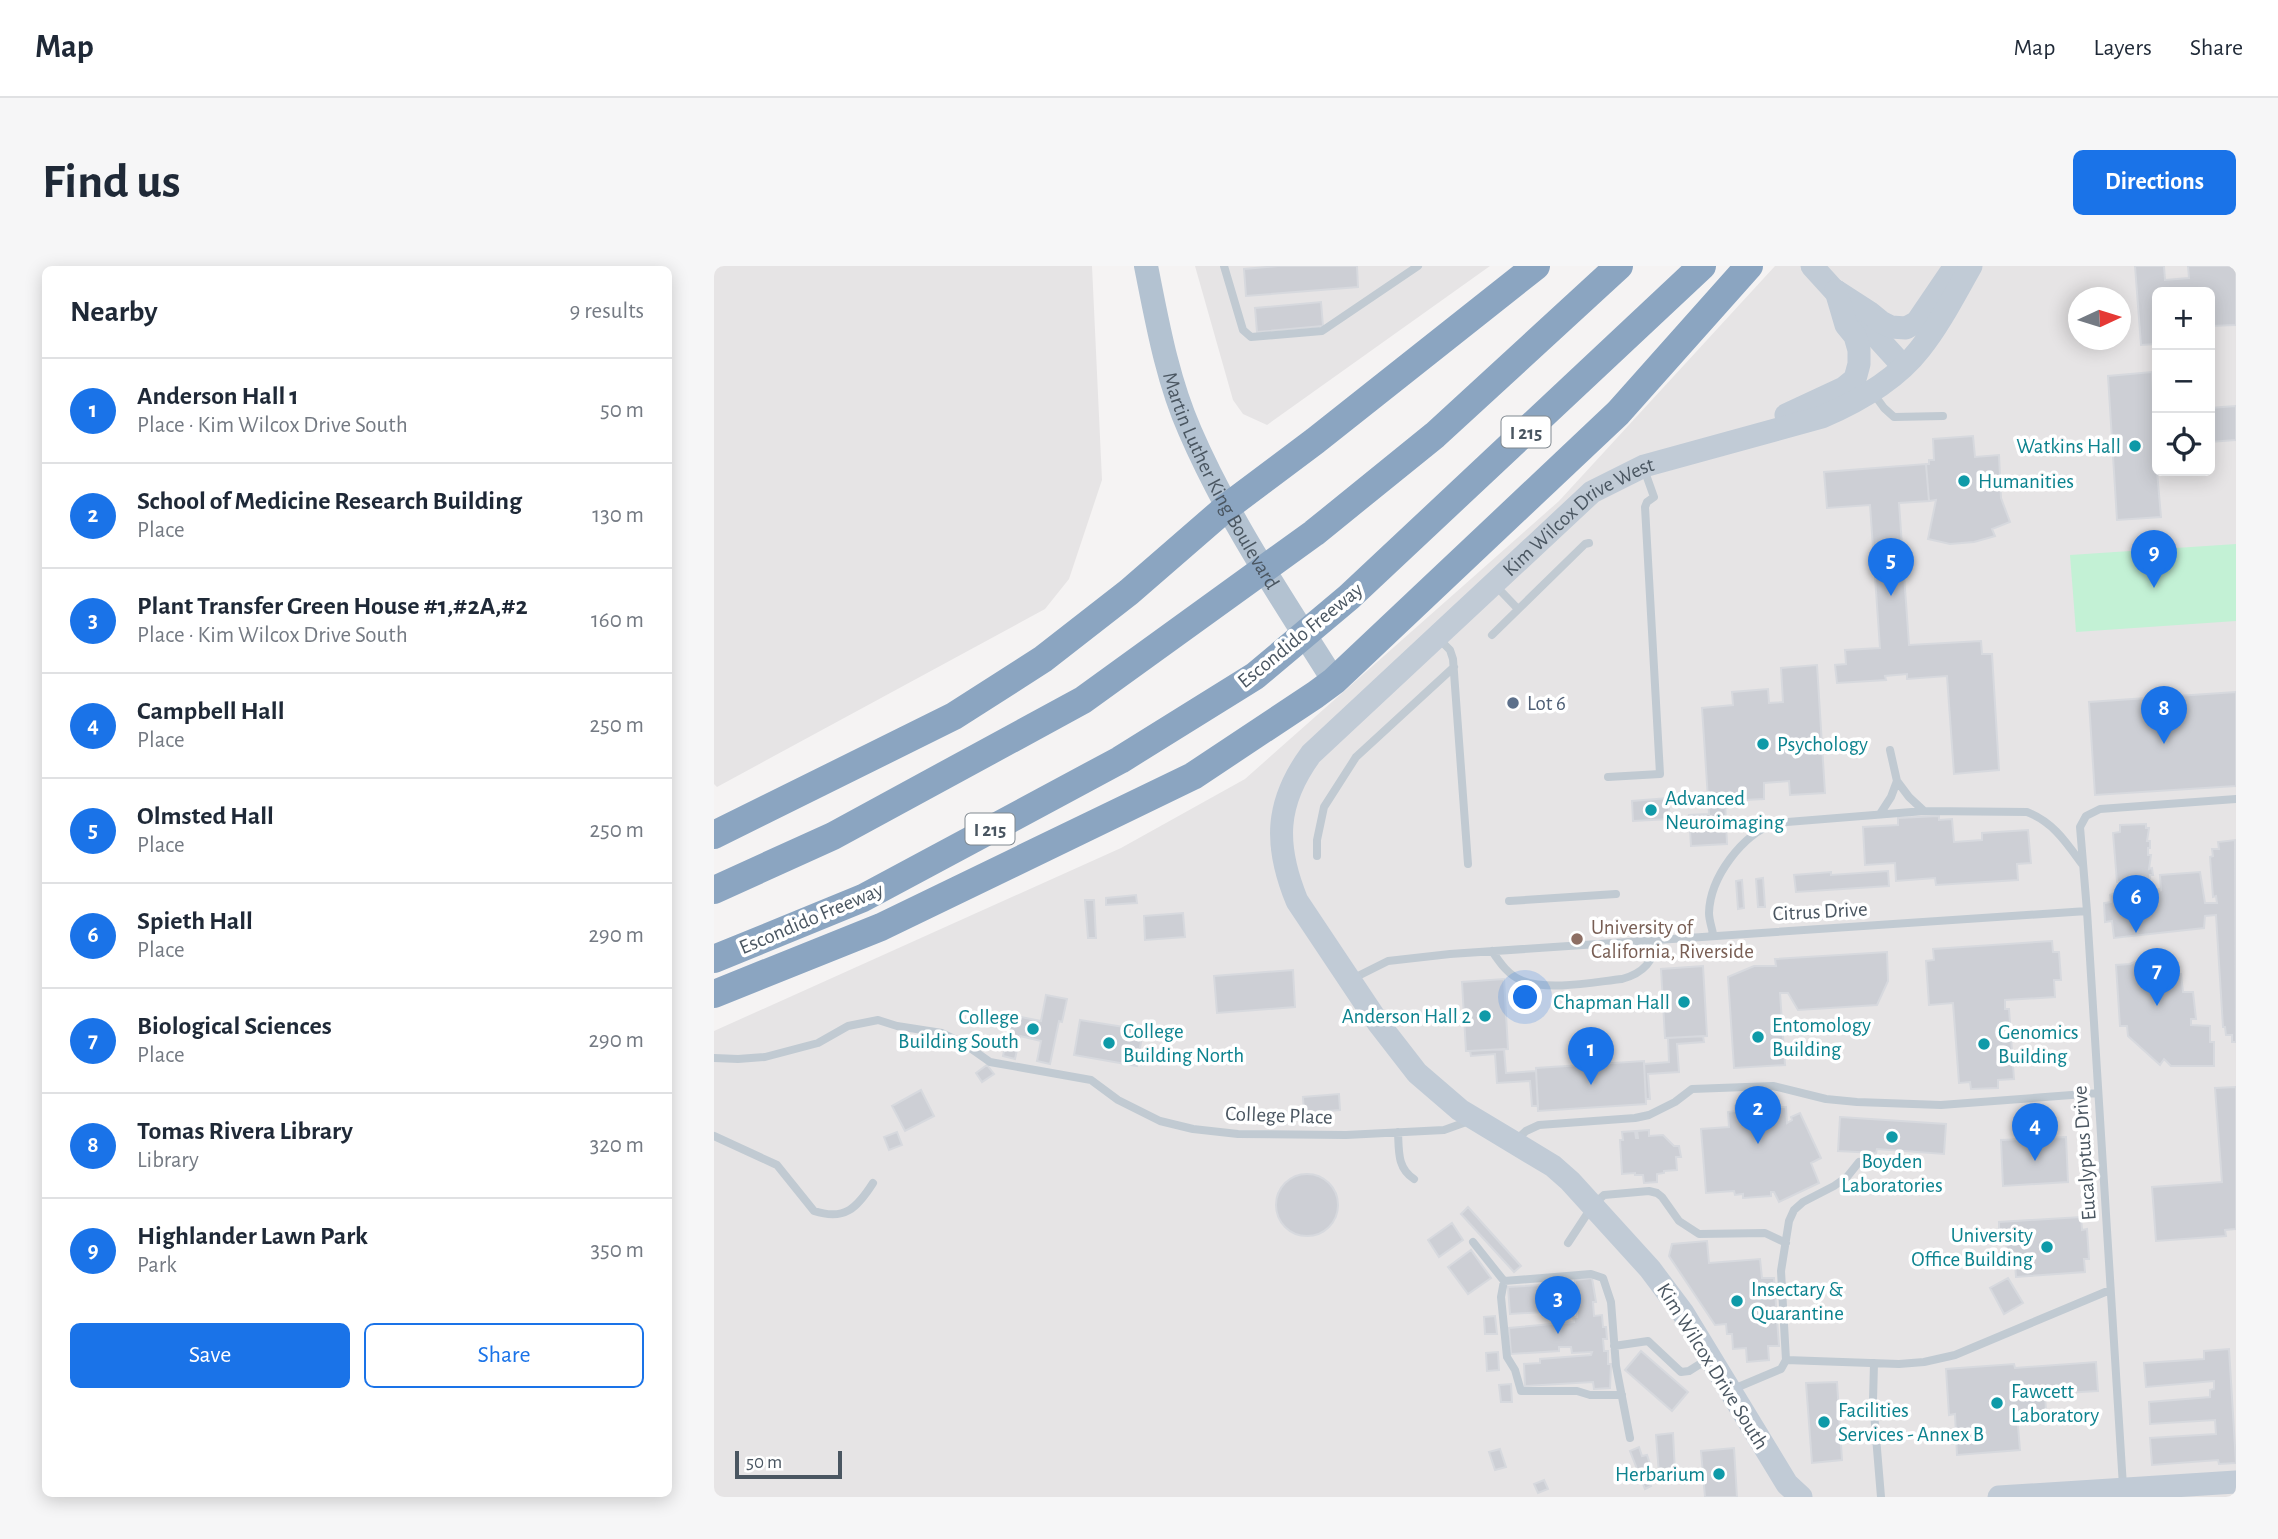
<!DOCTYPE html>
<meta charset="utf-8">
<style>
:root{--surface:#fff;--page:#f6f6f7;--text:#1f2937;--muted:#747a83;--line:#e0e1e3;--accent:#1a73e8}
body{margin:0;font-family:"Alegreya Sans",sans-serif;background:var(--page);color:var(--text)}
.controls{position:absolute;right:21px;top:21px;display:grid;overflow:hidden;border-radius:10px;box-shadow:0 4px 18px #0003}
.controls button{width:63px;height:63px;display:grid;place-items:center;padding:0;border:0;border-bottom:2px solid var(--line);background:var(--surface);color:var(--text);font:35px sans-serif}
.compass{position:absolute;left:1354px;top:21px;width:63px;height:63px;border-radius:50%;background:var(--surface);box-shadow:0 4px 18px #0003;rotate:86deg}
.scale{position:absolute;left:21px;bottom:18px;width:107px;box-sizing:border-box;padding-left:7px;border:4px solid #4a5661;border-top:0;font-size:19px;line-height:24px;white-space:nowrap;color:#4a5661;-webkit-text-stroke:5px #fff;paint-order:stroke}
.you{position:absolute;left:812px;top:732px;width:24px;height:24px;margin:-18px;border:5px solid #fff;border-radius:50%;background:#1a73e8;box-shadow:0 0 0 10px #1a73e833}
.badge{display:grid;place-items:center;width:46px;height:46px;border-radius:50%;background:var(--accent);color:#fff;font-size:23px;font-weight:700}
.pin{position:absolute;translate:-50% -58px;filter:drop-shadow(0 2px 4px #0008)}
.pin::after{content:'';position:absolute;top:37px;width:24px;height:21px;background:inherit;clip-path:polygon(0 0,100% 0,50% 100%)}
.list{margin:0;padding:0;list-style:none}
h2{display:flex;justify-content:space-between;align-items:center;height:91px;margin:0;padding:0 28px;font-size:30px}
h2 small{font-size:23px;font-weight:400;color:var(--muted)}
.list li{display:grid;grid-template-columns:46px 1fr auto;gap:21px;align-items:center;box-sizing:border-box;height:105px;padding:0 28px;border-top:2px solid var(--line)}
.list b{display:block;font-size:26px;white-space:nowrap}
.list p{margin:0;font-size:23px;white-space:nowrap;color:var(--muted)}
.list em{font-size:23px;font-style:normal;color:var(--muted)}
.actions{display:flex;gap:14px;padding:21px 28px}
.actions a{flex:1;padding:16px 0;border:2px solid var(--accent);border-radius:10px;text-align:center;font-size:24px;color:var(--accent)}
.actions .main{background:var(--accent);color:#fff}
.icon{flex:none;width:38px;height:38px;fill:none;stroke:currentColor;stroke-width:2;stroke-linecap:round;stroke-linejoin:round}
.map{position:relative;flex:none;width:1522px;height:1231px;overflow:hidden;border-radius:10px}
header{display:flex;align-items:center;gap:42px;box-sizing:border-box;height:98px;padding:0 35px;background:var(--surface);border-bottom:2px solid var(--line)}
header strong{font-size:33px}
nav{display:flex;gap:38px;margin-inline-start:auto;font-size:24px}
.intro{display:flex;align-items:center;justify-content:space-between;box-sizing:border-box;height:168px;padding:0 42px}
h1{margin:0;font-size:49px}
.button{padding:18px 32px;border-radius:10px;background:var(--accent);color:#fff;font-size:24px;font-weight:700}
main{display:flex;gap:42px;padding:0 42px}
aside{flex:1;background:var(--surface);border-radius:10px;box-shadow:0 4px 18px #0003}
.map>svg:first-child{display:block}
</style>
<header>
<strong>Map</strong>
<nav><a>Map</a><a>Layers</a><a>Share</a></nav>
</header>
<div class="intro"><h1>Find us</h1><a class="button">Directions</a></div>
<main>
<aside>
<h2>Nearby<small>9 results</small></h2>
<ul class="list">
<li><span class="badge">1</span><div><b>Anderson Hall 1</b><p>Place · Kim Wilcox Drive South</p></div><em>50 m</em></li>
<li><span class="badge">2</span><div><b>School of Medicine Research Building</b><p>Place</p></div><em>130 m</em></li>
<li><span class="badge">3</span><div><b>Plant Transfer Green House #1,#2A,#2</b><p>Place · Kim Wilcox Drive South</p></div><em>160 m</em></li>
<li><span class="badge">4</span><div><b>Campbell Hall</b><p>Place</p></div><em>250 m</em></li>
<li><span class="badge">5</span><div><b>Olmsted Hall</b><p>Place</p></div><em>250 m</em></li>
<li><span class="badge">6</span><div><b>Spieth Hall</b><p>Place</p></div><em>290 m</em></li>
<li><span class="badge">7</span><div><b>Biological Sciences</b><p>Place</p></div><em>290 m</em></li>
<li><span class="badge">8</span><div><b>Tomas Rivera Library</b><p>Library</p></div><em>320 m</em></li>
<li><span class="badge">9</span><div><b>Highlander Lawn Park</b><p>Park</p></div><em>350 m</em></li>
</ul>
<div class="actions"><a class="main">Save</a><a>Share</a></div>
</aside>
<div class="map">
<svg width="1522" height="1231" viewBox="0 0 1522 1231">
<rect width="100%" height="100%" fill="#f5f3f3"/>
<path fill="#e6e4e5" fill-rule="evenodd" d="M 0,0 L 378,0 L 388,214 L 355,313 L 331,343 L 3,521 L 0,518 Z
M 481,0 L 776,0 L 553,159 L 529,148 L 519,134 Z
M 1061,0 L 1522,0 L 1522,1231 L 0,1231 L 0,765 L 407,582 L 531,513 L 845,235 ZM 1443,26 L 1496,26 L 1496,205 L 1443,205 ZM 1364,32 L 1406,32 L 1406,74 L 1364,74 Z"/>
<path fill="#c3f1d5" d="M 1522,278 L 1522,355 L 1362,366 L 1356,289 Z"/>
<path fill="#cdcfd5" stroke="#d7d9de" stroke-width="2" d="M 564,0 L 643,0 L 644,21 L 532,30 L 530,3 Z
M 1421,0 L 1450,0 L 1451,14 L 1475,12 L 1474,0 L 1522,0 L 1522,59 L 1496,60 L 1496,26 L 1476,26 L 1476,24 L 1443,26 L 1443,78 L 1427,79 Z
M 607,36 L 609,60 L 543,66 L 541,42 Z
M 1438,106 L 1440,146 L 1443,146 L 1443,205 L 1447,251 L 1403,254 L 1394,110 Z
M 1522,140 L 1522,174 L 1496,176 L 1496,142 Z
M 1259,170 L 1261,191 L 1285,189 L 1287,232 L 1296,256 L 1278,263 L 1281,270 L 1260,276 L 1236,278 L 1214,273 L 1222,234 L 1215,235 L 1212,198 L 1215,198 L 1215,194 L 1220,194 L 1219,173 Z
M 1212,198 L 1215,235 L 1185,237 L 1195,379 L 1267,375 L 1268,388 L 1278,388 L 1285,504 L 1240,508 L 1233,410 L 1193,413 L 1193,408 L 1171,410 L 1172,414 L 1123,417 L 1121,399 L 1132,398 L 1131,384 L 1166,382 L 1156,239 L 1113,242 L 1110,206 Z
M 1103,399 L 1111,527 L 1076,529 L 1075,515 L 1050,517 L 1050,533 L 1011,535 L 1013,578 L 977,580 L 975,549 L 995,548 L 988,442 L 1019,439 L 1018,426 L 1054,423 L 1055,437 L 1069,436 L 1067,402 Z
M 1522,426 L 1522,520 L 1381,529 L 1375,436 Z
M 954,532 L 956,553 L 919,555 L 918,535 Z
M 1225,550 L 1225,554 L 1238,553 L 1240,576 L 1268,574 L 1268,567 L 1314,564 L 1317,597 L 1303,598 L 1304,614 L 1222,619 L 1221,612 L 1182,615 L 1181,597 L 1151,599 L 1149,561 L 1184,559 L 1184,552 Z
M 1432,558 L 1432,562 L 1435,562 L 1433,575 L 1436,575 L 1436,582 L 1434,582 L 1434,589 L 1437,589 L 1435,603 L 1438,602 L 1439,609 L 1436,609 L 1436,613 L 1429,614 L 1430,626 L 1439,626 L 1439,623 L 1446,623 L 1447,625 L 1446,609 L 1486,606 L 1491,637 L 1503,637 L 1502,630 L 1499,631 L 1496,591 L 1499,590 L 1498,583 L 1505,583 L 1504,576 L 1521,574 L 1522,776 L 1518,776 L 1518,769 L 1512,769 L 1511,761 L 1509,761 L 1502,649 L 1491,650 L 1490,662 L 1400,672 L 1398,655 L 1391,656 L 1390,637 L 1397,636 L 1396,629 L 1407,625 L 1407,628 L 1416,627 L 1416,615 L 1403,616 L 1399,567 L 1406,566 L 1406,559 Z
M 1174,605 L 1175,620 L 1082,626 L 1080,609 L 1117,606 L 1117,609 Z
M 1049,612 L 1051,641 L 1044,641 L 1042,613 Z
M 1028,614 L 1030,642 L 1024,643 L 1022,615 Z
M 422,629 L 423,637 L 392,639 L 392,632 Z
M 371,634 L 380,634 L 382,672 L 374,672 Z
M 469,647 L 471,671 L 431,674 L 430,650 Z
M 1338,675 L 1339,686 L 1345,686 L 1347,714 L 1340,714 L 1341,731 L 1291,734 L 1291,743 L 1295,743 L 1300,813 L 1284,814 L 1284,822 L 1257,823 L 1256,816 L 1245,817 L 1239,737 L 1215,739 L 1212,695 L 1220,694 L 1219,683 Z
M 1173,686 L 1174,715 L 1163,739 L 1084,744 L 1074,727 L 1066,727 L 1071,799 L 1020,802 L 1014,711 L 1040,700 L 1062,700 L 1061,693 Z
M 1455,689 L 1456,708 L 1467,708 L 1469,726 L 1479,726 L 1482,753 L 1477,753 L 1477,759 L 1496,760 L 1496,776 L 1500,776 L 1500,800 L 1457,800 L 1450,793 L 1446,799 L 1414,770 L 1413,760 L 1406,760 L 1402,699 L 1416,698 L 1431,691 Z
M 989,700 L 993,770 L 951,772 L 947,703 Z
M 579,704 L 581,741 L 503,747 L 500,710 Z
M 790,713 L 794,783 L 752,785 L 748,716 Z
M 332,729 L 353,733 L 348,756 L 345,755 L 336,798 L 323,795 L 327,775 L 306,770 L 301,793 L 289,790 L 297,749 L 327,755 Z
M 366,754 L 429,764 L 423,800 L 360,789 Z
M 989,770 L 990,776 L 963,778 L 965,806 L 934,808 L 936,833 L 932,833 L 930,798 L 955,796 L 954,772 Z
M 790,783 L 792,807 L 822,805 L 824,840 L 818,840 L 816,815 L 783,817 L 781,788 L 757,790 L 756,785 Z
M 930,795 L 932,838 L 824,845 L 822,802 Z
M 273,799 L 280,808 L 268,816 L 262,807 Z
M 1522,821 L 1522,963 L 1511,964 L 1512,970 L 1442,975 L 1438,921 L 1508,916 L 1501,822 Z
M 207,824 L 220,850 L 191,865 L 178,840 Z
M 625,828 L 626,844 L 590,847 L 589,831 Z
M 1064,836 L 1065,841 L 1072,841 L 1073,857 L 1078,854 L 1077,851 L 1086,847 L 1107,892 L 1097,897 L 1105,917 L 1065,936 L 1060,926 L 1057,926 L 1057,930 L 1029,932 L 1029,928 L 1021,929 L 1020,925 L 992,927 L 987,863 L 1015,861 L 1014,846 L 1021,845 L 1021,840 Z
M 1126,851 L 1232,858 L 1230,888 L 1163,883 L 1162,887 L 1124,885 Z
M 935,864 L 935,870 L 949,869 L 960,880 L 965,880 L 967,891 L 962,891 L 963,904 L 950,905 L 950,907 L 943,908 L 943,916 L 930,917 L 929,909 L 921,909 L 921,907 L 908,908 L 906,874 L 909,874 L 908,866 L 921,865 L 922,872 L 924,872 L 923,865 Z
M 183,866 L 188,879 L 175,884 L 170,871 Z
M 1352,871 L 1354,916 L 1289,920 L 1287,874 Z
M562 939a31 31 0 1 1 62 0a31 31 0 1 1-62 0Z
M 754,941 L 807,1000 L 800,1006 L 747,948 Z
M 1367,951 L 1368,964 L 1373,963 L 1375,993 L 1370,993 L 1371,1006 L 1302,1011 L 1301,998 L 1293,999 L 1292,969 L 1285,970 L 1285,956 Z
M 738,957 L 749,974 L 725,991 L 714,974 Z
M 993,975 L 995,997 L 1046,993 L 1048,1012 L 1060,1012 L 1065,1080 L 1054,1080 L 1055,1094 L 1033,1096 L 1032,1082 L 1019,1083 L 1018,1068 L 1013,1068 L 1012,1058 L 1001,1059 L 955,990 L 958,978 Z
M 757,984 L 777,1012 L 754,1028 L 734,1001 Z
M 878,1012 L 882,1036 L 879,1036 L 880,1050 L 888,1049 L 889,1061 L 892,1061 L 893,1073 L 889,1073 L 890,1085 L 894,1085 L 894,1098 L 897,1098 L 896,1122 L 880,1123 L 879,1116 L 811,1120 L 810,1098 L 826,1097 L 826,1093 L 877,1089 L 878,1086 L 858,1087 L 857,1081 L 845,1081 L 845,1085 L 797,1088 L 795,1062 L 860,1056 L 859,1051 L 863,1051 L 863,1044 L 796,1048 L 794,1021 L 861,1017 L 861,1014 Z
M 1294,1012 L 1309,1037 L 1290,1048 L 1276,1022 Z
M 781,1050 L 783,1068 L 771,1068 L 770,1051 Z
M 1515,1083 L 1522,1197 L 1505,1198 L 1504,1194 L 1438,1199 L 1436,1172 L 1502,1168 L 1501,1154 L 1436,1158 L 1435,1136 L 1496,1131 L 1496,1124 L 1500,1123 L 1500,1115 L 1432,1121 L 1430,1097 L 1490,1093 L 1490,1085 Z
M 927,1085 L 974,1126 L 958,1145 L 911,1104 Z
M 784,1086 L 785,1104 L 773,1105 L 772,1087 Z
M 1382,1096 L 1384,1125 L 1331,1128 L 1332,1145 L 1303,1148 L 1306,1184 L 1243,1189 L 1241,1148 L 1235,1149 L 1232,1103 L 1300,1098 L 1301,1102 Z
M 1123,1116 L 1128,1194 L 1098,1197 L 1092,1117 Z
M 797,1118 L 798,1136 L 787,1136 L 785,1119 Z
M 959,1167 L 961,1207 L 945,1208 L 942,1169 Z
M 925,1181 L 928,1190 L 933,1189 L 936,1198 L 932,1199 L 936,1209 L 933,1210 L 937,1220 L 931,1223 L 916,1185 Z
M 1020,1182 L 1023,1231 L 991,1231 L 987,1185 Z
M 786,1183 L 792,1201 L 781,1204 L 775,1186 Z
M 830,1214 L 834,1223 L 824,1227 L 820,1218 Z"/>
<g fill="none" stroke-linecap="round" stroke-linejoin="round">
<path stroke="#c1cad2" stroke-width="8" d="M 510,0 L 529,64 L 537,71 L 608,65 L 704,0
M 1159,127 L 1170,142 L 1180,151 L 1229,150
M 781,319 L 803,342
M 778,369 L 871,278 L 875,277
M 725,373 L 736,384 L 739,393 L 754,598
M 1176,484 L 1183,515
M 894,511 L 946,508 L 931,241 L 933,236 L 940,231 L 930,203
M 1166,548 L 1177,531 L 1183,515 L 1195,531 L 1210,545
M 603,590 L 603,574 L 610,541 L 642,491 L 740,401
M 795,635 L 902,628
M 999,668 C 998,662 995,654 995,647 C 996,611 1028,569 1061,557 L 1210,545 L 1313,546 C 1339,556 1352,576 1368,598
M 778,685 C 786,697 795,710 809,715 C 836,725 880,716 908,713 C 930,707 940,695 943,673
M 638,713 L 674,695 L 736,688 L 1373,645
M 0,792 L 24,793 L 51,791 L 104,777 L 134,760 L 164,754 L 183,760 L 228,767 L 249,777 L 276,796 L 377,814 L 404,834 L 446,855 L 479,863 L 524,868 L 632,869 L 730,864 L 755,855
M 684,866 C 685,885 683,902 700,913
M 0,870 L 63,899 L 100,945 C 131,955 143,942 159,917
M 801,875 L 812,865 L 825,859 L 921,852 L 935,849 L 961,836 L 978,823 L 1059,820 L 1112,833 L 1143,836 L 1227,839 L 1384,827
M 759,976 L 790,1015 L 877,1008 L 889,1012 L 897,1036 L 902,1100 L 916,1172
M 854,977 L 879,939 L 890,929 L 935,925 L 943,927 L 948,931 L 965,955 L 985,968 L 1051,967 L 1072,977
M 790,1015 L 787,1031 L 793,1091 L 801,1104 L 807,1125 L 863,1125 L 876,1129 L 908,1129
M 900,1080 L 934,1075 L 967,1106 L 975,1105 L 994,1093
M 1072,1094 L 1067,1005 L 1075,955 L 1080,944 L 1089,936 L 1120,920 L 1133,911 L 1145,896
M 1160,1097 L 1159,1135 L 1167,1231
M 1017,1124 L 1067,1103 L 1072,1094 L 1185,1098 L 1210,1096 L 1241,1089 L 1396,1024
M 1409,1220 L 1373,645 L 1366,561 L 1372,550 L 1386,543 L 1522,533"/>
<g stroke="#c1cbd6" stroke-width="23">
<path d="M 1098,0 L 1189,100"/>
<path d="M 1122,25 L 1156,47 L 1167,56 L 1177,61 L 1192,62 L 1203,56 L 1239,3"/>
<path d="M 1072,149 L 1130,122 L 1141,113 L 1145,98 L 1145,84 L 1141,70 L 1132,59 L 1122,25"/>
<path id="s1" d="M 1087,1231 L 1073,1218 L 969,1047 L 936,1003 L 856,915 L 839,900 L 746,844 L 703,807 L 665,758 L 583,635 C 560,579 561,537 597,488 L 878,226 L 930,200 L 1108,151 C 1143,136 1182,114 1206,83 C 1226,58 1241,28 1257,0"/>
<path d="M 1285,1231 L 1522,1216"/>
</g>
<path stroke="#b3c2d1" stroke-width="24" id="s2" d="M 432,0 C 443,55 453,113 476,165 C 514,253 569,334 620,415"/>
<path stroke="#8ba5c1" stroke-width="28" d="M 0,569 L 240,450 L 329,393 L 415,326 L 513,241 L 601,175 L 822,0
M 0,624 L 119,570 L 369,434 L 600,267 L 721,169 L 905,0
M 0,693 L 149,632 L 406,494 L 541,410 L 635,331 L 988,0
M 0,728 L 167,661 L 479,510 L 601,429 L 620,415 L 904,147 L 1035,0"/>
</g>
<g fill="#0f9aa8" stroke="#fff" stroke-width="2.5">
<circle cx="1421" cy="180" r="7"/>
<circle cx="1250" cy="215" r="7"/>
<circle cx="1049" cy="478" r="7"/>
<circle cx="937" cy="544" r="7"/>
<circle cx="970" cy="736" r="7"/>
<circle cx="771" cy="750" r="7"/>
<circle cx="319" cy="763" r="7"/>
<circle cx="1044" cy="771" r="7"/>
<circle cx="395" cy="777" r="7"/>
<circle cx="1270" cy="778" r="7"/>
<circle cx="1178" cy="871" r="7"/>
<circle cx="1333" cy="981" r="7"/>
<circle cx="1023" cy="1035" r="7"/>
<circle cx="1283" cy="1137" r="7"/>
<circle cx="1110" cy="1156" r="7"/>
<circle cx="1005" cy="1208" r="7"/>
</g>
<circle fill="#5c6f8a" stroke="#fff" stroke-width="2.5" cx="799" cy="437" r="7"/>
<circle fill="#8d6e63" stroke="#fff" stroke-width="2.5" cx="863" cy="673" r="7"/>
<g text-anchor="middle" stroke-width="7" stroke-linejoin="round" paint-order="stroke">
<g fill="#fff" stroke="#808990" stroke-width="2">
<rect x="787.5" y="150.5" width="49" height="31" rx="5"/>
<rect x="251.5" y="547.5" width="49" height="31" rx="5"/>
</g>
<g font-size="19" font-weight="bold" fill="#4a5661">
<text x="812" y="173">I 215</text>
<text x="276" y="570">I 215</text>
</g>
<g font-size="21" fill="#0d838f" stroke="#fff" text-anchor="start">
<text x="1407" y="187" text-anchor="end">Watkins Hall</text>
<text x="1264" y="222">Humanities</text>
<text x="1063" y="485">Psychology</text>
<text x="951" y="539">Advanced<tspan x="951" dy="24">Neuroimaging</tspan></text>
<text x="956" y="743" text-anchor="end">Chapman Hall</text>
<text x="757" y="757" text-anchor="end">Anderson Hall 2</text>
<text x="305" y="758" text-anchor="end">College<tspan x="305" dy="24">Building South</tspan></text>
<text x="1058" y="766">Entomology<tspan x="1058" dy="24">Building</tspan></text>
<text x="409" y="772">College<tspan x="409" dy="24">Building North</tspan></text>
<text x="1284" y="773">Genomics<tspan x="1284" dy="24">Building</tspan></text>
<text x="1178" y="902" text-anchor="middle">Boyden<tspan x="1178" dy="24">Laboratories</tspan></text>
<text x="1319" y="976" text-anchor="end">University<tspan x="1319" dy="24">Office Building</tspan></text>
<text x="1037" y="1030">Insectary &amp;<tspan x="1037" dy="24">Quarantine</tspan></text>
<text x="1297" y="1132">Fawcett<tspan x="1297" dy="24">Laboratory</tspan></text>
<text x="1124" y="1151">Facilities<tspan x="1124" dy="24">Services - Annex B</tspan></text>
<text x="991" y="1215" text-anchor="end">Herbarium</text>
</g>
<g font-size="21" fill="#4a5661" stroke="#fff">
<text dy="7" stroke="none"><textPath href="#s2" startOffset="229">Martin Luther King Boulevard</textPath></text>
<text dy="7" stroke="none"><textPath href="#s1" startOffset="1306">Kim Wilcox Drive West</textPath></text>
<text transform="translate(586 369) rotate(-39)" y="7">Escondido Freeway</text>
<text transform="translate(1106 645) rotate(-3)" y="7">Citrus Drive</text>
<text transform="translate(97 652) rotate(-23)" y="7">Escondido Freeway</text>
<text transform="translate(565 849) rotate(2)" y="7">College Place</text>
<text transform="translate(1370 887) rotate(-94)" y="7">Eucalyptus Drive</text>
<text transform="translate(999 1100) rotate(58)" y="7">Kim Wilcox Drive South</text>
</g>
<g font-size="21" fill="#4e5e75" stroke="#fff" text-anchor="start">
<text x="813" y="444">Lot 6</text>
</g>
<g font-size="21" fill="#785e54" stroke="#fff" text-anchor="start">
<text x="877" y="668">University of<tspan x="877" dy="24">California, Riverside</tspan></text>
</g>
</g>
</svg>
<div class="controls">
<button>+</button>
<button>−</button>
<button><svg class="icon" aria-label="locate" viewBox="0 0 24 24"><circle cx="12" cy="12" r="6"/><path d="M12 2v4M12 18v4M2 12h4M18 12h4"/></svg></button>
</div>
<svg class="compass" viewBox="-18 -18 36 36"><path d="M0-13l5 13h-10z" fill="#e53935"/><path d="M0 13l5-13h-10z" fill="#747a83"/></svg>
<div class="scale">50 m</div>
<div class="you"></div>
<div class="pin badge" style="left:877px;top:819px">1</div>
<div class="pin badge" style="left:1044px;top:878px">2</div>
<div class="pin badge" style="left:844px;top:1068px">3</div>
<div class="pin badge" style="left:1321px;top:895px">4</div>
<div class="pin badge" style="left:1177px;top:330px">5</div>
<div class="pin badge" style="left:1422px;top:667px">6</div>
<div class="pin badge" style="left:1443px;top:740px">7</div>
<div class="pin badge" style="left:1450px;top:478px">8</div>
<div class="pin badge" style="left:1440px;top:322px">9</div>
</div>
</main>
